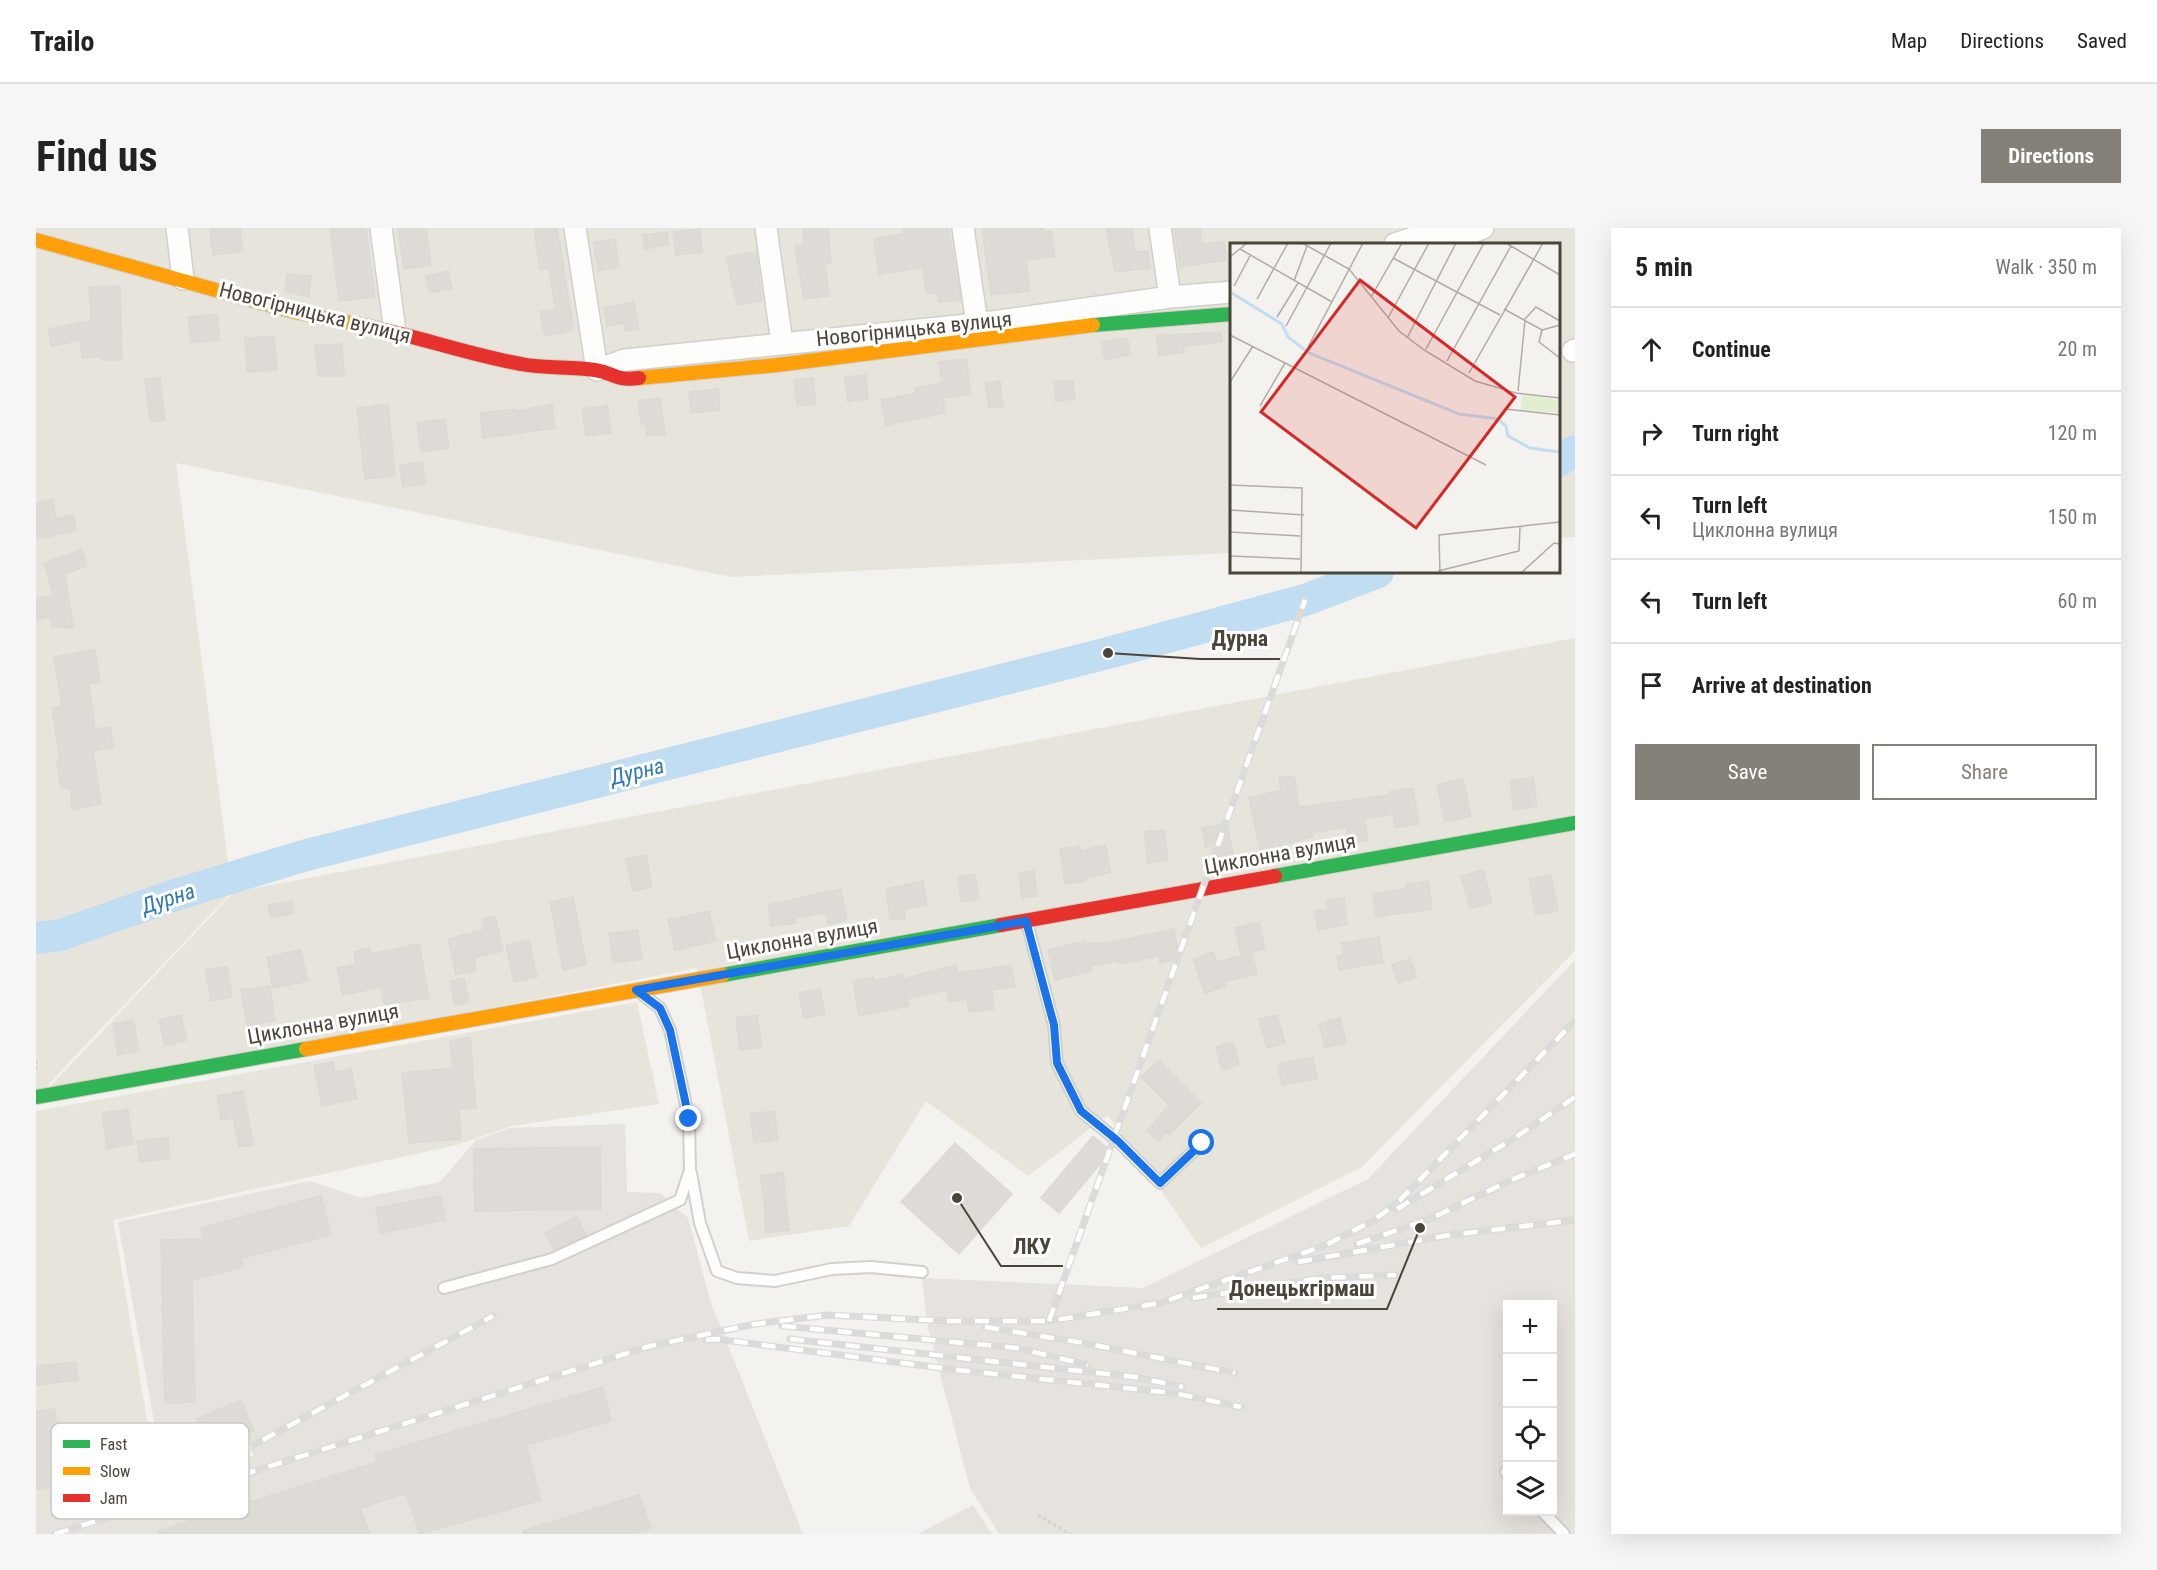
<!DOCTYPE html>
<meta charset="utf-8">
<style>
:root{--surface:#fff;--page:#f6f6f6;--text:#222;--muted:#767676;--line:#e0e0e0;--accent:#868178}
body{margin:0;font-family:"Roboto Condensed",sans-serif;background:var(--page);color:var(--text)}
.controls{position:absolute;right:18px;bottom:18px;display:grid;overflow:hidden;border-radius:0px;box-shadow:0 6px 24px #0002}
.controls button{width:54px;height:54px;display:grid;place-items:center;padding:0;border:0;border-bottom:2px solid var(--line);background:var(--surface);color:var(--text);font:30px sans-serif}
.stop{position:absolute;width:18px;height:18px;margin:-14px;border:4px solid #1a73e8;border-radius:50%;background:#fff}
.stop.end{background:#1a73e8;border-color:#fff;box-shadow:0 2px 6px #0008}
.list{margin:0;padding:0;list-style:none}
h2{display:flex;justify-content:space-between;align-items:center;height:78px;margin:0;padding:0 24px;font-size:26px}
h2 small{font-size:20px;font-weight:400;color:var(--muted)}
.list li{display:grid;grid-template-columns:39px 1fr auto;gap:18px;align-items:center;box-sizing:border-box;height:84px;padding:0 24px;border-top:2px solid var(--line)}
.list b{display:block;font-size:22px;white-space:nowrap}
.list p{margin:0;font-size:20px;white-space:nowrap;color:var(--muted)}
.list em{font-size:20px;font-style:normal;color:var(--muted)}
.actions{display:flex;gap:12px;padding:18px 24px}
.actions a{flex:1;padding:14px 0;border:2px solid var(--accent);border-radius:0px;text-align:center;font-size:21px;color:var(--accent)}
.actions .main{background:var(--accent);color:#fff}
.icon{flex:none;width:33px;height:33px;fill:none;stroke:currentColor;stroke-width:2;stroke-linecap:round;stroke-linejoin:round}
.map{position:relative;flex:none;width:1539px;height:1306px;overflow:hidden;border-radius:0px}
header{display:flex;align-items:center;gap:36px;box-sizing:border-box;height:84px;padding:0 30px;background:var(--surface);border-bottom:2px solid var(--line)}
header strong{font-size:28px}
nav{display:flex;gap:33px;margin-inline-start:auto;font-size:21px}
.intro{display:flex;align-items:center;justify-content:space-between;box-sizing:border-box;height:144px;padding:0 36px}
h1{margin:0;font-size:42px}
.button{padding:15px 27px;border-radius:0px;background:var(--accent);color:#fff;font-size:21px;font-weight:700}
main{display:flex;gap:36px;padding:0 36px}
aside{flex:1;background:var(--surface);border-radius:0px;box-shadow:0 6px 24px #0002}
.map>svg:first-child{display:block}
</style>
<header>
<strong>Trailo</strong>
<nav><a>Map</a><a>Directions</a><a>Saved</a></nav>
</header>
<div class="intro"><h1>Find us</h1><a class="button">Directions</a></div>
<main>
<div class="map">
<svg width="1539" height="1306" viewBox="0 0 1539 1306">
<rect width="100%" height="100%" fill="#f4f2ee"/>
<path fill="#e7e4dc" d="M 0,0 L 1539,0 L 1539,309 L 1523,310 L 1522,16 L 1196,16 L 1195,325 L 695,349 L 140,235 L 196,664 L 0,869 Z
M 1539,410 L 1539,723 L 1326,939 L 1165,1020 L 1072,887 L 992,948 L 890,873 L 813,998 L 713,1013 L 661,740 L 7,866 L 198,664 Z
M 601,774 L 623,876 L 476,898 L 421,917 L 77,992 L 121,1250 L 0,1290 L 0,883 Z"/>
<path fill="#e6e2de" fill-rule="evenodd" d="M 1539,732 L 1539,1306 L 963,1306 L 934,1260 L 892,1100 L 886,1050 L 1107,1060 L 1332,951 ZM 1472,1076 L 1516,1076 L 1516,1284 L 1472,1284 Z
M 589,896 L 591,964 L 624,965 L 652,990 L 674,1072 L 767,1306 L 0,1306 L 0,1290 L 121,1250 L 218,1228 L 208,1212 L 171,1226 L 157,1204 L 119,1199 L 82,994 L 274,953 L 325,970 L 404,954 L 440,912 L 474,900 Z
M 937,1277 L 956,1306 L 882,1306 Z"/>
<g fill="none" stroke-linecap="round" stroke-linejoin="round">
<path stroke="#c0ddf1" stroke-width="32" d="M 1522,233 L 1539,223
M 0,710 L 24,707 L 136,668 L 267,628 L 1072,425 L 1269,372 L 1342,344"/>
</g>
<path fill="#dedbd6" stroke="#dcd9d4" stroke-width="1.5" d="M 174,0 L 204,0 L 207,23 L 177,27 Z
M 294,0 L 330,0 L 339,69 L 303,73 Z
M 362,0 L 390,0 L 395,37 L 368,41 Z
M 498,0 L 521,0 L 538,102 L 509,108 L 504,84 L 519,81 L 513,41 L 504,42 Z
M 767,0 L 792,0 L 795,35 L 789,36 L 793,68 L 768,71 L 759,18 L 768,17 Z
M 867,0 L 912,0 L 925,72 L 903,74 L 902,65 L 890,66 L 887,40 L 843,46 L 838,11 L 868,6 Z
M 946,0 L 1008,0 L 1008,4 L 1015,3 L 1019,28 L 990,32 L 994,63 L 955,67 Z
M 1070,0 L 1096,0 L 1099,24 L 1112,23 L 1114,40 L 1079,44 Z
M 1138,0 L 1164,0 L 1166,16 L 1188,13 L 1191,32 L 1144,39 Z
M 664,1 L 666,24 L 640,27 L 637,4 Z
M 631,4 L 633,17 L 609,21 L 607,7 Z
M 579,11 L 583,39 L 562,43 L 557,14 Z
M 720,24 L 726,73 L 701,77 L 690,29 Z
M 412,43 L 416,60 L 394,65 L 390,48 Z
M 251,46 L 275,48 L 273,69 L 249,63 Z
M 84,58 L 86,132 L 65,132 L 65,128 L 46,130 L 44,112 L 15,118 L 12,101 L 55,93 L 53,59 Z
M 598,74 L 603,101 L 589,103 L 588,95 L 571,98 L 568,79 Z
M 181,86 L 184,112 L 155,115 L 152,89 Z
M 1185,104 L 1186,113 L 1147,119 L 1148,124 L 1123,128 L 1120,108 Z
M 238,108 L 241,142 L 211,144 L 209,110 Z
M 1091,110 L 1095,126 L 1069,132 L 1065,114 Z
M 306,116 L 308,148 L 282,148 L 279,117 Z
M 930,131 L 935,166 L 907,170 L 909,185 L 850,197 L 845,172 L 880,165 L 879,160 L 906,155 L 903,134 Z
M 830,147 L 832,171 L 811,173 L 809,149 Z
M 124,150 L 129,192 L 114,194 L 109,151 Z
M 777,150 L 780,176 L 761,178 L 758,152 Z
M 1037,152 L 1039,171 L 1020,173 L 1018,154 Z
M 964,153 L 967,178 L 953,180 L 949,155 Z
M 682,161 L 684,182 L 655,185 L 653,164 Z
M 624,170 L 629,206 L 611,208 L 609,196 L 605,196 L 602,173 Z
M 352,176 L 359,248 L 329,251 L 321,180 Z
M 516,176 L 519,200 L 447,210 L 444,185 L 480,181 L 481,183 Z
M 571,177 L 575,205 L 550,208 L 546,181 Z
M 409,191 L 413,220 L 385,224 L 381,195 Z
M 386,234 L 389,256 L 367,259 L 364,237 Z
M 17,271 L 20,291 L 37,287 L 40,303 L 0,311 L 0,275 Z
M 46,322 L 51,338 L 29,346 L 37,400 L 16,399 L 14,389 L 0,392 L 0,370 L 18,368 L 8,335 Z
M 59,421 L 64,454 L 53,456 L 59,501 L 74,499 L 77,520 L 57,523 L 65,576 L 36,582 L 34,560 L 25,560 L 21,533 L 24,533 L 16,480 L 26,478 L 18,429 Z
M 1258,548 L 1263,579 L 1353,567 L 1353,564 L 1377,560 L 1383,596 L 1359,600 L 1357,586 L 1329,591 L 1332,612 L 1312,615 L 1310,599 L 1276,605 L 1277,609 L 1247,617 L 1249,626 L 1226,631 L 1213,569 L 1245,563 L 1243,550 Z
M 1497,549 L 1501,578 L 1478,582 L 1474,553 Z
M 1427,551 L 1435,588 L 1409,594 L 1401,557 Z
M 1191,595 L 1198,631 L 1182,634 L 1179,617 L 1170,619 L 1166,600 Z
M 1128,602 L 1132,632 L 1112,635 L 1108,604 Z
M 1069,617 L 1075,644 L 1049,650 L 1049,653 L 1029,656 L 1024,621 L 1044,618 L 1045,623 Z
M 610,627 L 616,659 L 597,663 L 590,631 Z
M 1447,642 L 1456,675 L 1434,681 L 1425,648 Z
M 998,643 L 1001,668 L 986,670 L 983,645 Z
M 939,646 L 943,671 L 925,674 L 922,649 Z
M 1515,647 L 1522,683 L 1500,687 L 1493,651 Z
M 887,653 L 891,677 L 868,681 L 869,690 L 854,692 L 850,661 Z
M 1392,653 L 1396,681 L 1340,689 L 1337,666 L 1370,661 L 1370,656 Z
M 805,661 L 811,692 L 792,696 L 790,685 L 759,690 L 760,695 L 735,698 L 732,677 Z
M 537,669 L 550,737 L 527,742 L 514,674 Z
M 1308,670 L 1311,697 L 1282,702 L 1279,683 L 1292,681 L 1291,672 Z
M 256,673 L 258,686 L 234,690 L 232,677 Z
M 673,683 L 680,713 L 639,722 L 632,692 Z
M 459,688 L 467,723 L 438,730 L 440,742 L 420,747 L 412,711 L 448,702 L 446,691 Z
M 1223,694 L 1229,721 L 1205,727 L 1199,700 Z
M 1138,701 L 1144,731 L 1124,735 L 1123,728 L 1084,736 L 1083,733 L 1055,738 L 1056,743 L 1019,752 L 1012,722 L 1049,713 L 1049,716 L 1075,714 Z
M 601,702 L 606,731 L 577,735 L 573,706 Z
M 1343,709 L 1347,734 L 1303,742 L 1301,728 L 1308,727 L 1305,715 Z
M 493,712 L 501,749 L 478,754 L 470,717 Z
M 383,716 L 393,770 L 348,776 L 345,759 L 307,767 L 301,740 L 320,736 L 318,724 L 334,720 L 335,726 Z
M 265,722 L 272,753 L 237,760 L 231,729 Z
M 1177,724 L 1181,734 L 1216,725 L 1221,746 L 1188,754 L 1189,758 L 1169,765 L 1157,731 Z
M 1374,731 L 1381,749 L 1362,755 L 1356,737 Z
M 920,737 L 922,745 L 975,737 L 979,758 L 956,762 L 958,781 L 933,784 L 931,771 L 913,774 L 911,762 L 871,771 L 873,778 L 823,788 L 817,753 L 837,749 L 838,753 L 867,746 L 867,751 Z
M 191,739 L 196,769 L 175,773 L 169,742 Z
M 428,750 L 433,774 L 419,777 L 414,753 Z
M 234,758 L 239,793 L 211,798 L 205,762 Z
M 784,761 L 789,786 L 768,790 L 763,765 Z
M 145,787 L 151,812 L 129,818 L 123,792 Z
M 721,787 L 726,819 L 704,822 L 700,790 Z
M 1241,787 L 1249,815 L 1231,820 L 1223,791 Z
M 1304,790 L 1310,815 L 1289,820 L 1283,796 Z
M 97,792 L 103,823 L 82,827 L 77,796 Z
M 434,809 L 440,880 L 423,881 L 425,911 L 373,915 L 366,845 L 417,840 L 414,813 Z
M 1197,814 L 1203,837 L 1186,842 L 1180,819 Z
M 1277,829 L 1281,851 L 1246,857 L 1242,836 Z
M 1123,832 L 1165,875 L 1133,907 L 1130,904 L 1123,913 L 1111,903 L 1133,877 L 1105,849 Z
M 297,834 L 299,844 L 315,841 L 321,871 L 286,878 L 278,837 Z
M 207,863 L 218,917 L 203,919 L 197,890 L 185,892 L 181,868 Z
M 92,881 L 97,916 L 71,921 L 66,885 Z
M 738,883 L 742,912 L 718,915 L 714,886 Z
M 1057,908 L 1075,923 L 1023,985 L 1005,970 Z
M 132,909 L 134,930 L 104,934 L 101,913 Z
M 919,915 L 976,966 L 923,1026 L 865,974 Z
M 564,919 L 565,981 L 439,983 L 438,921 Z
M 747,944 L 753,1002 L 730,1005 L 728,986 L 730,986 L 724,948 Z
M 285,968 L 295,1007 L 205,1030 L 207,1039 L 156,1052 L 159,1174 L 129,1175 L 125,1012 L 168,1011 L 165,1000 Z
M 405,968 L 409,992 L 345,1005 L 340,980 Z
M 540,988 L 550,1007 L 518,1022 L 509,1005 Z
M 40,1134 L 42,1152 L 0,1157 L 0,1138 Z
M 567,1159 L 575,1193 L 490,1217 L 505,1272 L 384,1306 L 370,1265 L 324,1280 L 334,1306 L 123,1306 L 122,1303 L 341,1234 L 339,1227 Z
M 205,1172 L 218,1203 L 174,1222 L 161,1191 Z
M 19,1181 L 23,1234 L 36,1232 L 39,1255 L 0,1261 L 0,1183 Z
M 603,1267 L 615,1300 L 595,1306 L 487,1306 L 487,1303 Z"/>
<g fill="none" stroke-linecap="round" stroke-linejoin="round">
<g stroke="#d2d0cb" stroke-width="14">
<path id="lane" d="M 991,695 L 1018,797 L 1021,835 L 1045,883 L 1082,913 L 1124,955 L 1166,915
M 655,945 L 664,995 L 681,1043 L 701,1050 L 739,1053 L 796,1041 L 835,1039 L 886,1044
M 408,1060 L 516,1031 L 644,972 L 654,942 L 653,891 L 634,802 L 624,780 L 607,767
M 1470,1244 L 1472,1246
M 1507,1284 L 1528,1306"/>
</g>
<g stroke="#d2d0cb" stroke-width="24">
<path id="street" d="M 141,0 L 147,51
M 345,0 L 359,103
M 539,0 L 561,142 L 589,132 L 941,96 L 1134,69 L 1196,64
M 730,0 L 746,115
M 927,0 L 941,96
M 1124,0 L 1134,69
M 1359,16 L 1407,0
M 1406,16 L 1447,0
M 1537,123 L 1539,122"/>
</g>
<g stroke="#d3cfc5" stroke-width="16">
<path id="fast" d="M 1057,97 L 1196,86
M 1239,648 L 1539,595
M 687,747 L 965,697
M 0,869 L 270,821"/>
</g>
<g stroke="#d3cfc5" stroke-width="16">
<path id="slow" d="M 0,12 L 259,84 L 320,96
M 603,150 L 741,137 L 1057,97
M 270,821 L 687,747"/>
</g>
<g stroke="#d3cfc5" stroke-width="16">
<path id="jam" d="M 320,96 C 376,106 429,126 485,136 C 509,141 535,138 559,142 C 579,145 578,153 603,150
M 965,697 L 1239,648"/>
</g>
<path stroke="#d3d2cc" stroke-width="3" stroke-dasharray="3 3" stroke-linecap="butt" d="M 0,833 L 0,846
M 1002,1287 L 1034,1306"/>
<use href="#lane" stroke="#fdfdfc" stroke-width="10"/>
<use href="#street" stroke="#fdfdfc" stroke-width="21"/>
<use href="#fast" stroke="#30b455" stroke-width="14"/>
<use href="#slow" stroke="#ff9f0a" stroke-width="14"/>
<use href="#jam" stroke="#e5322d" stroke-width="14"/>
<g stroke="#dbdbda" stroke-width="7">
<path id="rail" d="M 1361,981 L 1480,909 L 1539,869
M 1321,1016 L 1396,990 L 1475,952 L 1539,926
M 1262,1034 L 1414,1007 L 1539,992
M 1157,1070 L 1286,1050 L 1360,1047
M 1013,1093 L 1269,372
M 746,1098 L 981,1120 L 1052,1137
M 949,1099 L 1048,1115 L 1199,1145
M 754,1111 L 1099,1149 L 1147,1159
M 670,1112 L 680,1111 L 921,1142 L 1137,1165 L 1205,1179
M 128,1265 L 457,1088
M 19,1306 L 614,1118 L 719,1096 L 792,1087 L 911,1093 L 1013,1093 L 1124,1075 L 1290,1017 L 1338,992 L 1362,974 L 1539,793"/>
</g>
<use href="#rail" stroke="#fff" stroke-width="4.5" stroke-dasharray="14" stroke-linecap="butt"/>
</g>
<g fill="none" stroke-linecap="round" stroke-linejoin="round">
<path stroke="#1a73e8" stroke-width="8" d="M 653,891 L 634,802 L 624,780 L 600,762 L 990,693 L 1018,797 L 1021,835 L 1045,883 L 1082,913 L 1124,955 L 1166,915"/>
</g>
<g text-anchor="middle" stroke-width="6" stroke-linejoin="round" paint-order="stroke">
<g font-size="21" fill="#4b4439" stroke="#fff">
<text transform="translate(279 85) rotate(14)" y="7">Новогірницька вулиця</text>
<text transform="translate(878 101) rotate(-6)" y="7">Новогірницька вулиця</text>
<text transform="translate(1244 626) rotate(-10)" y="7">Циклонна вулиця</text>
<text transform="translate(766 711) rotate(-10)" y="7">Циклонна вулиця</text>
<text transform="translate(287 796) rotate(-10)" y="7">Циклонна вулиця</text>
</g>
<g font-size="22" font-style="italic" fill="#2e7ab2" stroke="#fff">
<text transform="translate(601 543) rotate(-14)" y="8">Дурна</text>
<text transform="translate(132 670) rotate(-18)" y="8">Дурна</text>
</g>
</g>
<g transform="translate(1194 15)">
<rect width="330" height="330" fill="#f4f2ee"/>
<path d="M 299,151 L 330,158 L 330,170 L 291,167 L 292,153 Z" fill="#e1eecf"/>
<path fill="none" stroke="#c0ddf1" stroke-width="3" d="M 0,49 L 52,81 L 58,94 L 79,110 L 229,171 L 268,176 L 276,183 L 278,193 L 300,205 L 330,209"/>
<path fill="none" stroke="#b0aca6" stroke-width="1.5" d="M 72,0 L 119,26 L 169,88 L 194,107 L 245,138 L 286,150 L 330,155M 276,0 L 330,32M 10,6 L 102,59M 0,14 L 17,0M 163,15 L 270,72M 64,38 L 77,3M 4,43 L 20,13M 141,54 L 172,0M 27,56 L 58,0M 274,66 L 312,87 L 330,82M 47,74 L 68,40M 158,75 L 199,0M 294,77 L 306,64 L 330,78M 56,83 L 101,0M 312,87 L 309,99 L 330,115M 0,92 L 256,222M 177,95 L 226,0M 78,104 L 133,0M 196,106 L 254,0M 217,118 L 281,3M 239,130 L 313,0M 0,139 L 23,103M 288,148 L 295,77M 30,163 L 55,120M 275,166 L 330,172M 0,242 L 72,245 L 71,330M 0,267 L 74,272M 0,289 L 70,293M 0,313 L 70,316M 208,328 L 289,308 L 290,284M 210,330 L 209,292 L 330,279M 291,330 L 324,300 L 330,301"/>
<path fill="#d62828" fill-opacity="0.15" stroke="#d62828" stroke-width="3" d="M 130,37 L 285,154 L 186,285 L 31,169 Z"/>
<rect width="330" height="330" fill="none" stroke="#4b4439" stroke-width="3"/>
</g>
<rect x="15" y="1195" width="198" height="96" rx="9" fill="#fff" stroke="#c9c7c4" stroke-width="1.5"/>
<rect x="27" y="1212" width="27" height="8" fill="#30b455"/>
<rect x="27" y="1239" width="27" height="8" fill="#ff9f0a"/>
<rect x="27" y="1266" width="27" height="8" fill="#e5322d"/>
<g font-size="16" fill="#4b4439">
<text x="64" y="1222">Fast</text>
<text x="64" y="1249">Slow</text>
<text x="64" y="1276">Jam</text>
</g>
<path fill="none" stroke="#4b4439" stroke-width="2" d="M1072 425L1164 431H1244M921 970L965 1038H1027M1384 1000L1351 1081H1181"/>
<g fill="#4b4439" stroke="#fff" stroke-width="2">
<circle cx="1072" cy="425" r="6"/>
<circle cx="921" cy="970" r="6"/>
<circle cx="1384" cy="1000" r="6"/>
</g>
<g font-size="22" text-anchor="middle" font-weight="bold" fill="#4b4439" stroke="#fff" stroke-width="6" stroke-linejoin="round" paint-order="stroke">
<text x="1204" y="418">Дурна</text>
<text x="996" y="1026">ЛКУ</text>
<text x="1266" y="1068">Донецькгірмаш</text>
</g>
</svg>
<div class="controls">
<button>+</button>
<button>−</button>
<button><svg class="icon" aria-label="locate" viewBox="0 0 24 24"><circle cx="12" cy="12" r="6"/><path d="M12 2v4M12 18v4M2 12h4M18 12h4"/></svg></button>
<button><svg class="icon" aria-label="layers" viewBox="0 0 24 24"><path d="M12 4l9 5-9 5-9-5zM3 14l9 5 9-5"/></svg></button>
</div>
<div class="stop" style="left:1166px;top:915px"></div>
<div class="stop end" style="left:653px;top:891px"></div>
</div>
<aside>
<h2>5 min<small>Walk · 350 m</small></h2>
<ul class="list">
<li><svg class="icon" aria-label="ahead" viewBox="0 0 24 24"><path d="M12 20V5M6 11l6-6 6 6"/></svg><div><b>Continue</b></div><em>20 m</em></li>
<li><svg class="icon" aria-label="right" viewBox="0 0 24 24"><path d="M7 20v-9h11M14 6l5 5-5 5"/></svg><div><b>Turn right</b></div><em>120 m</em></li>
<li><svg class="icon" aria-label="left" viewBox="0 0 24 24"><path d="M17 20v-9H6M10 6l-5 5 5 5"/></svg><div><b>Turn left</b><p>Циклонна вулиця</p></div><em>150 m</em></li>
<li><svg class="icon" aria-label="left" viewBox="0 0 24 24"><path d="M17 20v-9H6M10 6l-5 5 5 5"/></svg><div><b>Turn left</b></div><em>60 m</em></li>
<li><svg class="icon" aria-label="arrive" viewBox="0 0 24 24"><path d="M6 21V4h12l-3 4 3 4H6"/></svg><div><b>Arrive at destination</b></div></li>
</ul>
<div class="actions"><a class="main">Save</a><a>Share</a></div>
</aside>
</main>
